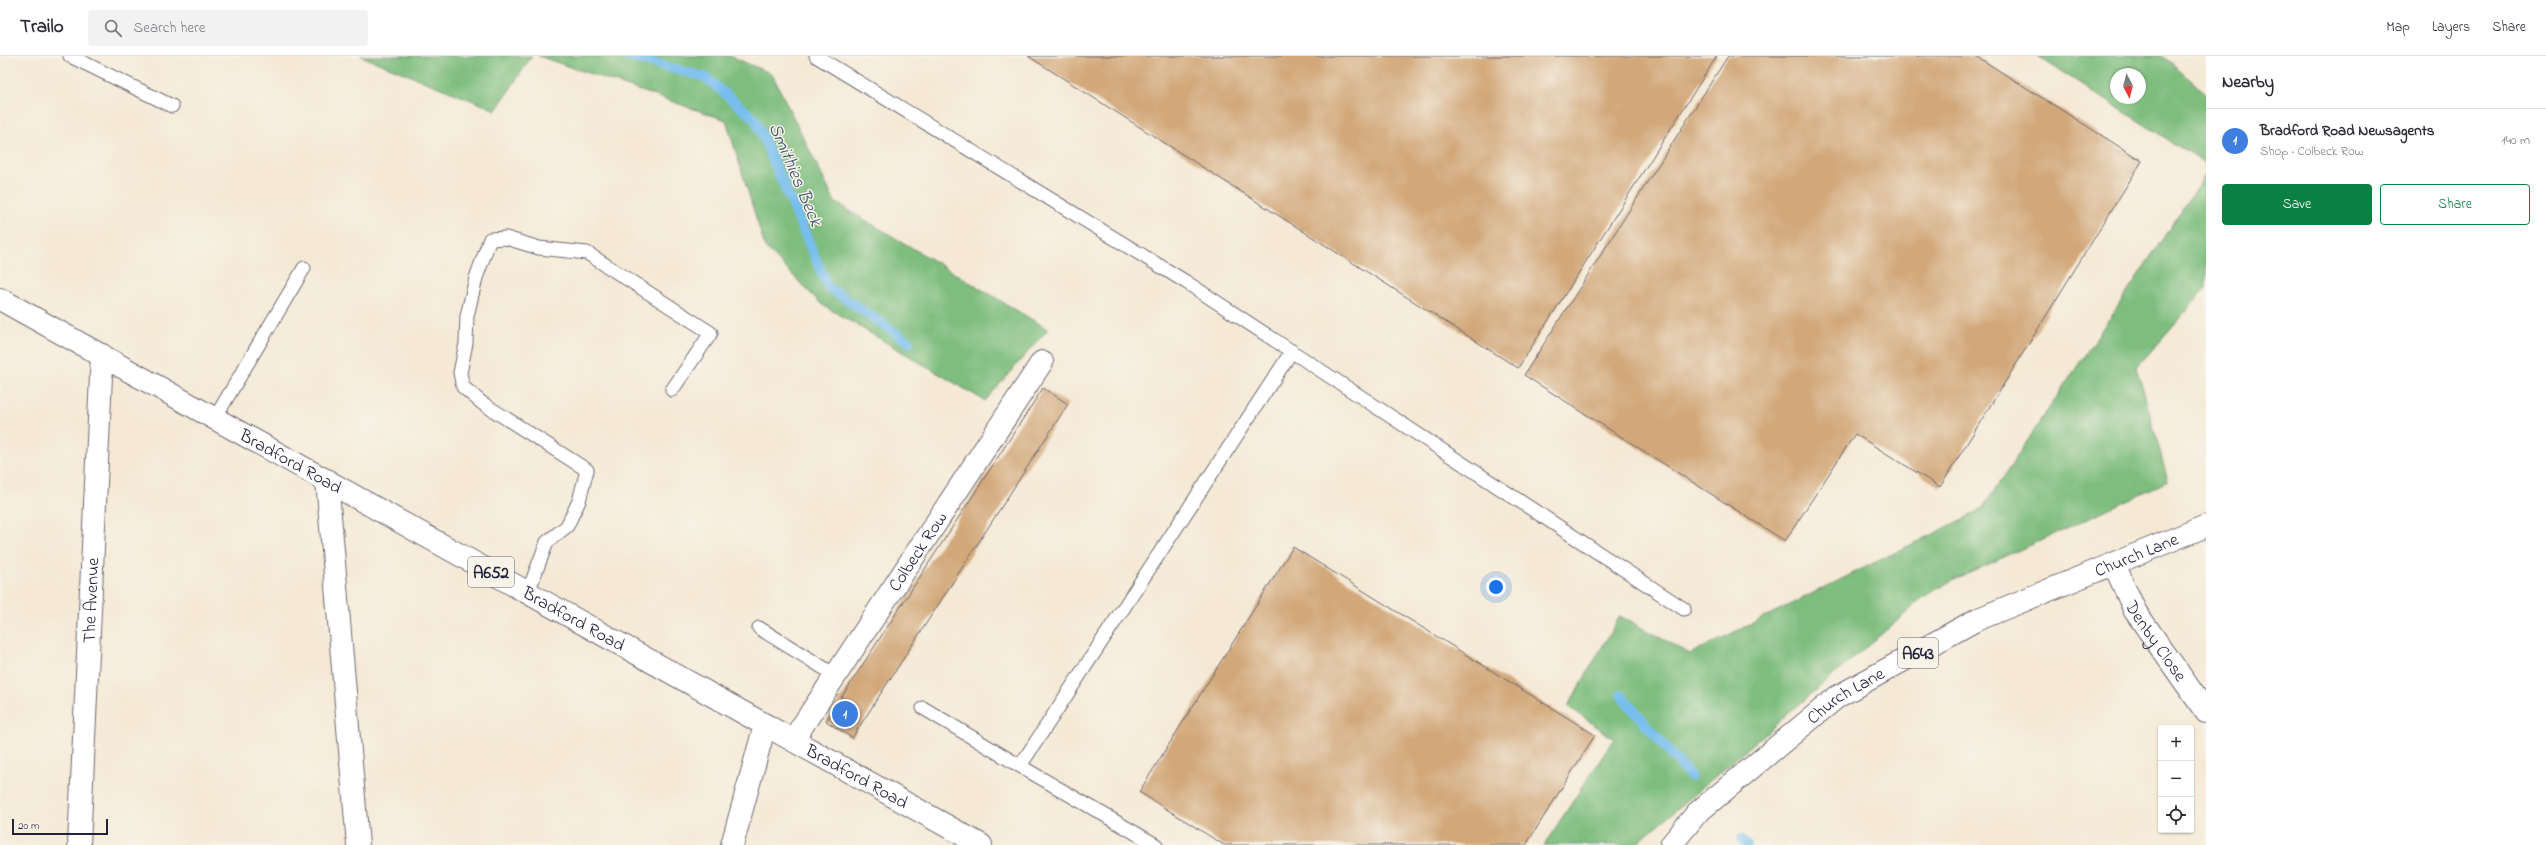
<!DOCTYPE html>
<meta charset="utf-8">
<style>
:root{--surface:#fff;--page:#f2f2f3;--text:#2b2b33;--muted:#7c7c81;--line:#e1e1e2;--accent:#0b8043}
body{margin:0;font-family:"Indie Flower",sans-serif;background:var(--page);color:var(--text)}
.controls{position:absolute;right:12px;bottom:12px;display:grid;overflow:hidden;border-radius:4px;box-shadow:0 1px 3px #0004}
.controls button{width:36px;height:36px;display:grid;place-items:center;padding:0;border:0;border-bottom:1px solid var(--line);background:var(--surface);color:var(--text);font:20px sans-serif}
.compass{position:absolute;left:2110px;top:12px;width:36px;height:36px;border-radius:50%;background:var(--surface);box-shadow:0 1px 3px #0004;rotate:173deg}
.scale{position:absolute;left:12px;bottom:10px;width:96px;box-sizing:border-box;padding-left:4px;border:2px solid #22223b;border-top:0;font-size:11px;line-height:14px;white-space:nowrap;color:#22223b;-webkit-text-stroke:3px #f7f3e8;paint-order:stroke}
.you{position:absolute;left:1496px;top:531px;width:14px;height:14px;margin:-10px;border:3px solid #fff;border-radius:50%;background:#1a73e8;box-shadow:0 0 0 6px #1a73e833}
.badge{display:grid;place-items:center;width:26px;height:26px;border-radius:50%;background:var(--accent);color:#fff;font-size:13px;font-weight:700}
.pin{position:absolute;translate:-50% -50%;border:2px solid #fff;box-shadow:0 1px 4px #0006}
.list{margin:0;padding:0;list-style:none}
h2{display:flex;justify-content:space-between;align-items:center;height:52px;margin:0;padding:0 16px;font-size:17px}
h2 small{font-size:13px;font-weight:400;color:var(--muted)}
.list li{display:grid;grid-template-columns:26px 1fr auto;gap:12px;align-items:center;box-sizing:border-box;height:64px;padding:0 16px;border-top:1px solid var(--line)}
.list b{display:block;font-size:15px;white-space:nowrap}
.list p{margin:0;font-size:13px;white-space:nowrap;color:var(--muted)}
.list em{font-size:13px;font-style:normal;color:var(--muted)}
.actions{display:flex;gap:8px;padding:12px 16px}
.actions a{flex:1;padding:9px 0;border:1px solid var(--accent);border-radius:4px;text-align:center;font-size:14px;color:var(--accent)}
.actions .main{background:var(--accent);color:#fff}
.icon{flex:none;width:22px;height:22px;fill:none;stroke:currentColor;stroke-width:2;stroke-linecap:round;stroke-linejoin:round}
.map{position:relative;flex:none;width:2206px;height:789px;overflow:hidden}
header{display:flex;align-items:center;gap:24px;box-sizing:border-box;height:56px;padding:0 20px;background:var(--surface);border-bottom:1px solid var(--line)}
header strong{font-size:19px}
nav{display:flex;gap:22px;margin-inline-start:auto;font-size:14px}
.search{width:280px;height:36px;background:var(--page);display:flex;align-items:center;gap:10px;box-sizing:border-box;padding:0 14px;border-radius:4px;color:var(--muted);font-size:15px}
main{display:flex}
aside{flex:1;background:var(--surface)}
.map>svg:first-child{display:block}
</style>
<header>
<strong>Trailo</strong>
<div class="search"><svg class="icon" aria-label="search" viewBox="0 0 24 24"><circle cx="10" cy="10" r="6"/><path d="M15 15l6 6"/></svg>Search here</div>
<nav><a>Map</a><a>Layers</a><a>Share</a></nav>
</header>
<main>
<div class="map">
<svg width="2206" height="789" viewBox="0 0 2206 789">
<rect width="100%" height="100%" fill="#f7f3e8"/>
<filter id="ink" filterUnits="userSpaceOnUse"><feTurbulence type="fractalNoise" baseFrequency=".025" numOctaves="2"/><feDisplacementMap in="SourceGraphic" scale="8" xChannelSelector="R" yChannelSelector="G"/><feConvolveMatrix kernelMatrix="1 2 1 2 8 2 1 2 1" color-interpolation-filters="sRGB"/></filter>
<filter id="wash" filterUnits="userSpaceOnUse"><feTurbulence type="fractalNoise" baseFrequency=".012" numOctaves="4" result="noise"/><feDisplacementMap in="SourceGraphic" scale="16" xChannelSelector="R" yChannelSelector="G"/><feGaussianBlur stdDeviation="0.9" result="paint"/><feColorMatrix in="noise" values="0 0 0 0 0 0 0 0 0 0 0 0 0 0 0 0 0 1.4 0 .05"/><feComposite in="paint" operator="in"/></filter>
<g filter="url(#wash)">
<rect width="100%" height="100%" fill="#f5e9d5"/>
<path fill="#7ebd7e" stroke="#50705c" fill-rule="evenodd" d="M 361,0 L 532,0 L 496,54 Z
M 538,0 L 730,0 L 772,18 L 835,146 L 1048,273 L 985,345 L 821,248 L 765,191 L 726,64 Z
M 2037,0 L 2162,0 L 2206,37 L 2206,108 ZM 2116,18 L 2140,18 L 2140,42 L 2116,42 Z
M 2206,118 L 2206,232 L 2137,311 L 2168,425 L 1933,534 L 1635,789 L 1544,789 L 1614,683 L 1568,650 L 1620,560 L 1690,598 L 1981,454 Z"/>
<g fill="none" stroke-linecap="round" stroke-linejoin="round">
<path stroke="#77beef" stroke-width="10" d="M 626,0 L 705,21 L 755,63 L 828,231 L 909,286
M 1621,639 L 1690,720
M 1741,783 L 1746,789"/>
</g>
<g id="blocks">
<path fill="#d2a87a" d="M 1028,0 L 1717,0 L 1518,312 Z
M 1728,0 L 1976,0 L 2142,105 L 1940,431 L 1855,378 L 1785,485 L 1524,319 Z
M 1043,332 L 1068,348 L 852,682 L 826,665 Z
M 1293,491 L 1595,679 L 1526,789 L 1224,789 L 1139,736 Z"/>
</g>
</g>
<g filter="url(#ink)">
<use href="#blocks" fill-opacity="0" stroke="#6c6871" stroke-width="1"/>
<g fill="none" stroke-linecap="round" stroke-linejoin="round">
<g stroke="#6c6871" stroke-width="15">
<path id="lane" d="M 70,0 L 172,50
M 816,0 L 1186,226 L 1684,553
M 215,362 L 304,212
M 528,536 L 547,486 L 567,470 L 579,445 L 587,414 L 482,347 L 463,331 L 460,317 L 466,287 L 467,260 L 476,222 L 490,183 L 506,182 L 539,192 L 587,197 L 711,277 L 672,334
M 759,572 L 835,619
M 923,652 L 1020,710
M 1156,789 L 1020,710 L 1292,295"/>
</g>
<g stroke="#6c6871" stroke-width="24">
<g id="street">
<path d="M 327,424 L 358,789"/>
<path id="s1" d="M 2114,508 L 2135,555 L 2206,656"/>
<path id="s2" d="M 793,684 L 1042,306"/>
<path id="s3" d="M 79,789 L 102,299"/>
<path d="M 732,789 L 765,669"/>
</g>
</g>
<g stroke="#6c6871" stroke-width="24">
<g id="primary">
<path id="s4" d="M 0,243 L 981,789"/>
<path id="s5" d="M 1671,789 L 1697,757 L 1837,641 L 1976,564 L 2206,470"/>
</g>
</g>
<use href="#lane" stroke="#fff" stroke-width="13"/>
<use href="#street" stroke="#fff" stroke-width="22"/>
<use href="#primary" stroke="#fff" stroke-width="22"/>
</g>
</g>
<g text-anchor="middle" stroke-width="3" stroke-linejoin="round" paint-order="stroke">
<g fill="#f7f3e8" stroke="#62616f" stroke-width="1">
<rect x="468" y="501" width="46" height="30" rx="3"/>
<rect x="1898" y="582" width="40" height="30" rx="3"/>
</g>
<g font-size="17" font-weight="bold" fill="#22223b">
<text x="491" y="522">A652</text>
<text x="1918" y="603">A643</text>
</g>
<g font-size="18" fill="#22223b" stroke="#f7f3e8">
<text dy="6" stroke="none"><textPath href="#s4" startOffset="333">Bradford Road</textPath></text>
<text dy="6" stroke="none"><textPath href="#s2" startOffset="226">Colbeck Row</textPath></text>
<text dy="6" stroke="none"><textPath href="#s5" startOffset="555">Church Lane</textPath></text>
<text dy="6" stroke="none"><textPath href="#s3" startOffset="245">The Avenue</textPath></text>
<text dy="6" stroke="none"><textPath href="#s4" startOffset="657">Bradford Road</textPath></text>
<text dy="6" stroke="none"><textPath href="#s1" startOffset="88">Denby Close</textPath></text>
<text dy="6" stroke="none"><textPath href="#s5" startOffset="231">Church Lane</textPath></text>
<text dy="6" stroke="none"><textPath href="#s4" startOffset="981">Bradford Road</textPath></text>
</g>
<g font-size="19" font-style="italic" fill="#3c5171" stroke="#f7f3e8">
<text transform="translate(797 118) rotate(67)" y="7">Smithies Beck</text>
</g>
</g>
</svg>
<div class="controls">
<button>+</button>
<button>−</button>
<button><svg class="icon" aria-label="locate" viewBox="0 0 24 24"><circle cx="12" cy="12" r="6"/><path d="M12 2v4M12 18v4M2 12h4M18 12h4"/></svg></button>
</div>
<svg class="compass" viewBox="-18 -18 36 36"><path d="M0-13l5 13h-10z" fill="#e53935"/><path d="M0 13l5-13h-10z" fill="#7c7c81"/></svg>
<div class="scale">20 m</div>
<div class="you"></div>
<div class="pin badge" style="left:845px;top:658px;background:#3f7fe0">1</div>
</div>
<aside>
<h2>Nearby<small></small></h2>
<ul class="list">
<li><span class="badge" style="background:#3f7fe0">1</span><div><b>Bradford Road Newsagents</b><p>Shop · Colbeck Row</p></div><em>140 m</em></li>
</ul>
<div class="actions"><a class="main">Save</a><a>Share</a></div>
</aside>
</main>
